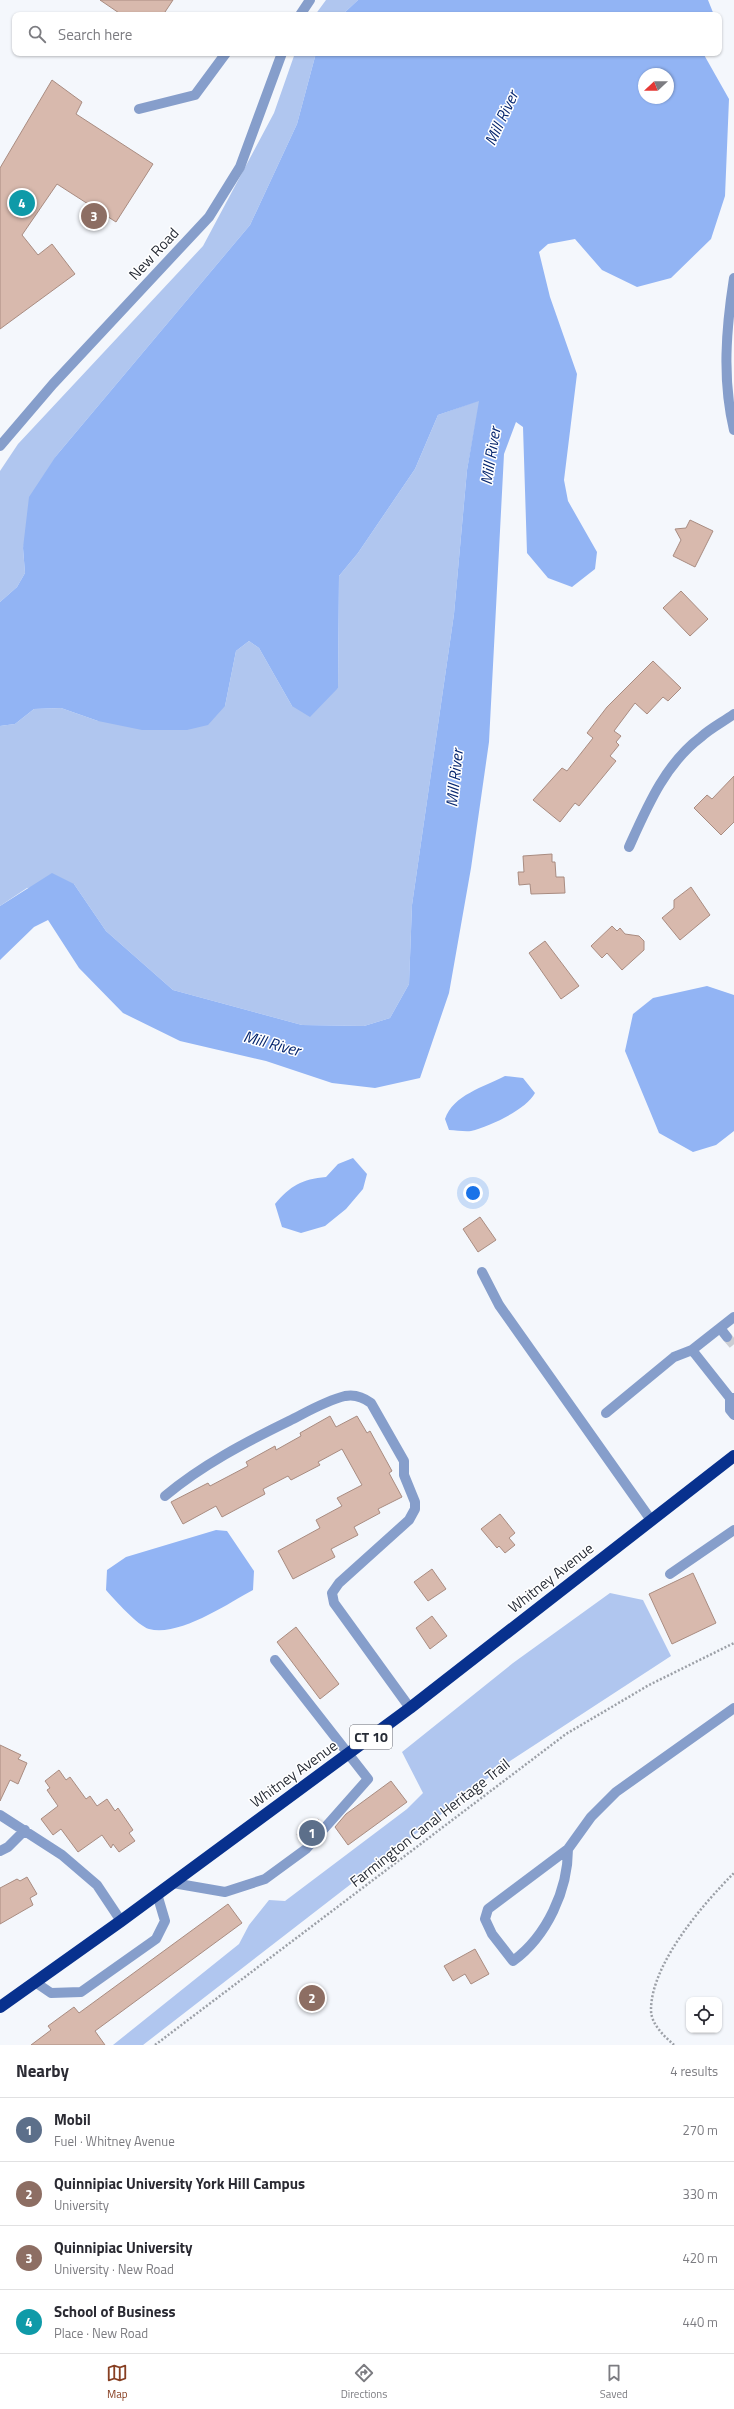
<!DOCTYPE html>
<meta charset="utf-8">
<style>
:root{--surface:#fff;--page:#f2f2f3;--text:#2b2b33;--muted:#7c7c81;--line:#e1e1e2;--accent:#873f22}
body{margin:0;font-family:"Titillium Web",sans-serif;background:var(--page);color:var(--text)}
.controls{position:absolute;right:12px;bottom:12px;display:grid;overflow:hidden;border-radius:8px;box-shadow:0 1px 3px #0004}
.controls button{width:36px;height:36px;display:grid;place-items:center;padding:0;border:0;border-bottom:1px solid var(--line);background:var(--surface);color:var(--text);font:20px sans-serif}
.compass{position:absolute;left:638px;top:68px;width:36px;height:36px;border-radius:50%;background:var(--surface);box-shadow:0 1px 3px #0004;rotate:248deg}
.you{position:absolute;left:473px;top:1193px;width:14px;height:14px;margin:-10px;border:3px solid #fff;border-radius:50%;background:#1a73e8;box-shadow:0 0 0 6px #1a73e833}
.badge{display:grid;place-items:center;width:26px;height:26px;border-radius:50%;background:var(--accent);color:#fff;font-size:13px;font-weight:700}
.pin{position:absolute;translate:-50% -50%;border:2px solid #fff;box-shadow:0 1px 4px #0006}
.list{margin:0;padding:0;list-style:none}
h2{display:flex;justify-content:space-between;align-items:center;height:52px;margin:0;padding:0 16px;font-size:17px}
h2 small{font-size:13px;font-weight:400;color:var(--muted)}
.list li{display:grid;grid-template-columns:26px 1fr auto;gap:12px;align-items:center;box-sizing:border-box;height:64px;padding:0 16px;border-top:1px solid var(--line)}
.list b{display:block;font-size:15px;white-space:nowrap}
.list p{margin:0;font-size:13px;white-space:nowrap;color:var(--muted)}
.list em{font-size:13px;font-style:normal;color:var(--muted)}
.icon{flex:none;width:22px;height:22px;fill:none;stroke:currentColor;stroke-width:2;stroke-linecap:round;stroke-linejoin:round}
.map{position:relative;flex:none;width:734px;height:2045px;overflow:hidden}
.search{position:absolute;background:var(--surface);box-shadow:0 1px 3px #0004;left:12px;right:12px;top:12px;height:44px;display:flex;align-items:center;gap:10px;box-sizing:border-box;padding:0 14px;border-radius:8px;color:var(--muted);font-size:15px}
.sheet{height:308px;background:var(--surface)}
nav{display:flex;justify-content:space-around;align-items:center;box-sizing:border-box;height:56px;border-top:1px solid var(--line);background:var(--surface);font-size:11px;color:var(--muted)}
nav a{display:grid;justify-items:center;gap:2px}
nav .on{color:var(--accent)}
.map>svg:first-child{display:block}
</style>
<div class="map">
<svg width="734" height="2045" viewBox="0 0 734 2045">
<rect width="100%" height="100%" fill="#f4f7fc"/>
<path fill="#b0c6ef" d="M 326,0 L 358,0 L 342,15 L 315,15 Z
M 295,53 L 316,53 L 297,124 L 250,225 L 56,456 L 23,548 L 25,573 L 17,587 L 0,602 L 0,471 L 18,444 L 203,246 L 274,113 Z
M 480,400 L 467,470 L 454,614 L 412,905 L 409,984 L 390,1018 L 364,1026 L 302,1025 L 173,990 L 106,931 L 74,884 L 27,888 L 0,906 L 0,726 L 15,724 L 34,709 L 61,708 L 98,721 L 225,706 L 236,651 L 249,641 L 259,648 L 292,706 L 338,688 L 339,576 L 358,553 L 415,469 L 438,415 Z
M 610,1593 L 643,1600 L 671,1656 L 510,1761 L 143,2045 L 113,2045 L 239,1944 L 249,1925 L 269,1900 L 285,1901 L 407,1809 L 423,1793 L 402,1752 L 513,1663 Z"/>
<path fill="#92b4f4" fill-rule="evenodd" d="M 358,0 L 708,0 L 714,15 L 342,15 Z
M 316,53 L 703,53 L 729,99 L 725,196 L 711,239 L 671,278 L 637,287 L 602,270 L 575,239 L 548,244 L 539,252 L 550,297 L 577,374 L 564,480 L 568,501 L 597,552 L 595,569 L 572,587 L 548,578 L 527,553 L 523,427 L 516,422 L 504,454 L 489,742 L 471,868 L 449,993 L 420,1078 L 375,1088 L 332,1083 L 266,1061 L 180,1041 L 123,1013 L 79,968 L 48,920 L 34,927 L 0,960 L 0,906 L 52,873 L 74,884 L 106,931 L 173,990 L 302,1025 L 364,1026 L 390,1018 L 409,984 L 412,905 L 454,614 L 467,470 L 479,401 L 438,415 L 415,469 L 358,553 L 339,576 L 338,688 L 310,717 L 292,706 L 259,648 L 249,641 L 236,651 L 225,706 L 208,725 L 187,730 L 142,730 L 98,721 L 61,708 L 34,709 L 15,724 L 0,726 L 0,602 L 17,587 L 25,573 L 23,548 L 29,497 L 56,456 L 250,225 L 297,124 ZM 644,74 L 668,74 L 668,98 L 644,98 Z
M 707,986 L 734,995 L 734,1131 L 716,1145 L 693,1152 L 659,1133 L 625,1051 L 633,1014 L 653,998 Z
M 505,1076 L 523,1078 L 535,1093 C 526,1110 490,1126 471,1131 C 465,1132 456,1130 449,1130 L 445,1119 C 453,1095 484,1087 505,1076 Z
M 353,1158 L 367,1174 L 363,1189 L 346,1209 L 325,1226 L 301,1233 L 282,1227 L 275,1204 C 290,1186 302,1179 326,1177 L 338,1164 Z
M 216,1530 L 227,1531 L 254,1571 L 253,1590 C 227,1604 179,1637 149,1629 C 138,1626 114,1599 106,1590 L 107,1570 L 126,1557 Z"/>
<path fill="#d8b9ad" stroke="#a98c81" d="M 100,0 L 173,0 L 163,15 L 122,15 Z
M 52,80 L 82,102 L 76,114 L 153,164 L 116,222 L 57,184 L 22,235 L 38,255 L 52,244 L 75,274 L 0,329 L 0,168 Z
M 690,520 L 713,531 L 695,567 L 673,556 L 681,540 L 675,529 L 686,528 Z
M 681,591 L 708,619 L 690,636 L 663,608 Z
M 653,661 L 681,688 L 668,701 L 663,697 L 647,714 L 635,703 L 614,731 L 621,736 L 616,742 L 619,745 L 610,756 L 616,761 L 579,806 L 575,803 L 560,822 L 533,800 L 562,768 L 567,771 L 593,738 L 587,733 L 607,707 Z
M 734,776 L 734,822 L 721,835 L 694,808 L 707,795 L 712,799 Z
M 552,854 L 552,862 L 555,862 L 556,877 L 564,877 L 565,893 L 531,894 L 530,884 L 519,885 L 518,872 L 524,872 L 523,856 Z
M 691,887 L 710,915 L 680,940 L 662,918 L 674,908 L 674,900 Z
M 612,926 L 617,931 L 620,928 L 625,934 L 639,936 L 644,941 L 644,950 L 622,970 L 607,953 L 602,958 L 591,946 Z
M 545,941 L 579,986 L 561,999 L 529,953 Z
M 480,1217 L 496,1240 L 478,1252 L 463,1229 Z
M 330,1416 L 336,1427 L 357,1416 L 367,1433 L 370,1431 L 392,1471 L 389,1473 L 402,1497 L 378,1509 L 380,1513 L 354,1527 L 358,1535 L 331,1549 L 335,1557 L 293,1579 L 278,1551 L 320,1528 L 316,1520 L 342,1506 L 337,1498 L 362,1485 L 342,1449 L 318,1462 L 320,1465 L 291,1480 L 288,1476 L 263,1489 L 265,1494 L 222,1517 L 216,1506 L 183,1524 L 171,1502 L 208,1483 L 210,1486 L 248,1466 L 246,1462 L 275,1446 L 276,1450 L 301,1436 L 300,1433 Z
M 500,1514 L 515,1533 L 509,1538 L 515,1545 L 505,1553 L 499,1546 L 497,1548 L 481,1529 Z
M 432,1569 L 446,1589 L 428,1601 L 414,1582 Z
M 693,1573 L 716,1623 L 672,1644 L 649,1594 Z
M 432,1616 L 447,1636 L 430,1649 L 416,1628 Z
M 296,1627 L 339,1684 L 320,1699 L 277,1642 Z
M 0,1745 L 21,1755 L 18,1759 L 27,1763 L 18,1784 L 10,1780 L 0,1801 Z
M 59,1770 L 66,1780 L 70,1777 L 86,1799 L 90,1796 L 97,1806 L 107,1799 L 115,1811 L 118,1808 L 133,1830 L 129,1833 L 135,1841 L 119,1852 L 113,1844 L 111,1848 L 102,1835 L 78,1852 L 61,1829 L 53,1835 L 41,1819 L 58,1806 L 47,1790 L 50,1788 L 45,1781 Z
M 391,1781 L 407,1802 L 348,1845 L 335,1827 L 346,1814 Z
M 318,1819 L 321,1822 L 303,1843 L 297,1834 Z
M 27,1877 L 37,1894 L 30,1898 L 33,1905 L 0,1924 L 0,1888 L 17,1879 L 20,1881 Z
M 228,1904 L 242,1923 L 95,2031 L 105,2045 L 31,2045 L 51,2030 L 48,2026 L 74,2007 L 79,2013 Z
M 475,1949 L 489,1974 L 471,1984 L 465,1974 L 453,1981 L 444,1966 Z"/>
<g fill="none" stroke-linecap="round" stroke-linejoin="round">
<path stroke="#cbced4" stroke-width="10" stroke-dasharray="10 5" stroke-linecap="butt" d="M 727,1337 L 734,1345"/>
<path stroke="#9ca0a7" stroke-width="2.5" stroke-dasharray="2 2" stroke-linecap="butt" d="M 155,2045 L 566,1734 L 649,1685 L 734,1643
M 674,2045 C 664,2036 651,2024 651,2010 C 651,1964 703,1904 734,1873"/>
<path stroke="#869ecb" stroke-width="10" d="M 300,15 L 310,0
M 139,109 L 195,95 L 226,53
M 734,278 C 726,329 722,380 734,430
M 0,446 L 53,384 L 209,217 L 240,167 L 282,53
M 629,847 C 647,807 665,764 701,737 C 711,728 723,722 734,714
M 482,1272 L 499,1305 L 651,1520
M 720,1328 L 727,1337
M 730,1398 L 692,1350 L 734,1317
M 734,1398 L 730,1398 L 730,1410 L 734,1415
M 606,1413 L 674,1357 L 692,1350
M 165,1496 C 202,1465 246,1442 289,1421 C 307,1412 325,1401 345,1396 C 355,1394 363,1397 371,1403 L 404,1461 L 404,1475 L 415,1502 L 415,1509 L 409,1520 L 339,1583 L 332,1593 L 334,1603 L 410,1708
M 670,1574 L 734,1530
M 0,1815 L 62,1855 L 97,1885 L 121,1921
M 568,1849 C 568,1890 547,1936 513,1961 L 492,1934 L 485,1919 L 488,1909 L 568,1849 L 591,1817 L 616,1792 L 734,1708
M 0,1851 L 8,1847 L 25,1830
M 173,1883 L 225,1892 L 265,1879 L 306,1849 L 368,1779 L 275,1660
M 35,1982 L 51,1993 L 81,1992 L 156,1939 L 165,1921 L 157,1894"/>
<path stroke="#08318e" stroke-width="12" d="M 0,2007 L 121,1921 L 410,1708 L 734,1456"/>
</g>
<g text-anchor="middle" stroke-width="3" stroke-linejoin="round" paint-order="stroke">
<rect fill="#fff" stroke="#686b72" stroke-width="1" x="350" y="1725" width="42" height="24" rx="3"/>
<g font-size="14" font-weight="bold" fill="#272c36">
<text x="371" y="1742">CT 10</text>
</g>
<g font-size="15" fill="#272c36" stroke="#fff">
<text transform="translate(154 254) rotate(-47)" y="5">New Road</text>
<text transform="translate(551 1578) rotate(-38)" y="5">Whitney Avenue</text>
<text transform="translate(294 1774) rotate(-36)" y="5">Whitney Avenue</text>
<text transform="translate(430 1823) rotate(-38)" y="5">Farmington Canal Heritage Trail</text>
</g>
<g font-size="16" font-style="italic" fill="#07276f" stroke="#fff">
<text transform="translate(501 118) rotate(-65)" y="6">Mill River</text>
<text transform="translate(490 456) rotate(-81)" y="6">Mill River</text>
<text transform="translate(454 778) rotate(-84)" y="6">Mill River</text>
<text transform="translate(272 1043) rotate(15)" y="6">Mill River</text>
</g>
</g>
</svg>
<div class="controls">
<button><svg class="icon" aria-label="locate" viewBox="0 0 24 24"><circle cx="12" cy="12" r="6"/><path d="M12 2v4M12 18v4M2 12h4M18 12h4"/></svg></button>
</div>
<svg class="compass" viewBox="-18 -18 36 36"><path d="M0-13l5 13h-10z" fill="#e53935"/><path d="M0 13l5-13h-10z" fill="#7c7c81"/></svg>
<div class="you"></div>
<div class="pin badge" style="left:312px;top:1833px;background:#5c6f8a">1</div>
<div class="pin badge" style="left:312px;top:1998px;background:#8d6e63">2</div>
<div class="pin badge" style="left:94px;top:216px;background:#8d6e63">3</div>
<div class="pin badge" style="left:22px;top:203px;background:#0f9aa8">4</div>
<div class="search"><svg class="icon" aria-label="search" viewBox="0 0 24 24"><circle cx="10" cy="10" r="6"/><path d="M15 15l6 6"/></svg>Search here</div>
</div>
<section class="sheet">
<h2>Nearby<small>4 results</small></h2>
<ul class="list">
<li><span class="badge" style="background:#5c6f8a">1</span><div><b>Mobil</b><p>Fuel · Whitney Avenue</p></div><em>270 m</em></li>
<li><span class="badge" style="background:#8d6e63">2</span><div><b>Quinnipiac University York Hill Campus</b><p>University</p></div><em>330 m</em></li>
<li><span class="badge" style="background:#8d6e63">3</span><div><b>Quinnipiac University</b><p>University · New Road</p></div><em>420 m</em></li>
<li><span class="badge" style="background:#0f9aa8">4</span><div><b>School of Business</b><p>Place · New Road</p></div><em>440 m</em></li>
</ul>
</section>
<nav>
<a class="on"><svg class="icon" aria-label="map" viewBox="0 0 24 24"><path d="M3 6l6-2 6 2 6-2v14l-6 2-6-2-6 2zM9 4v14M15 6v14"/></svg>Map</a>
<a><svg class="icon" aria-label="directions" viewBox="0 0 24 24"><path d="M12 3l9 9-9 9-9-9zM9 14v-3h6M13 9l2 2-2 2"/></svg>Directions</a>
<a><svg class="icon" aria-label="saved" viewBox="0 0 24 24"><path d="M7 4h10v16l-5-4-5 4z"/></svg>Saved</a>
</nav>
